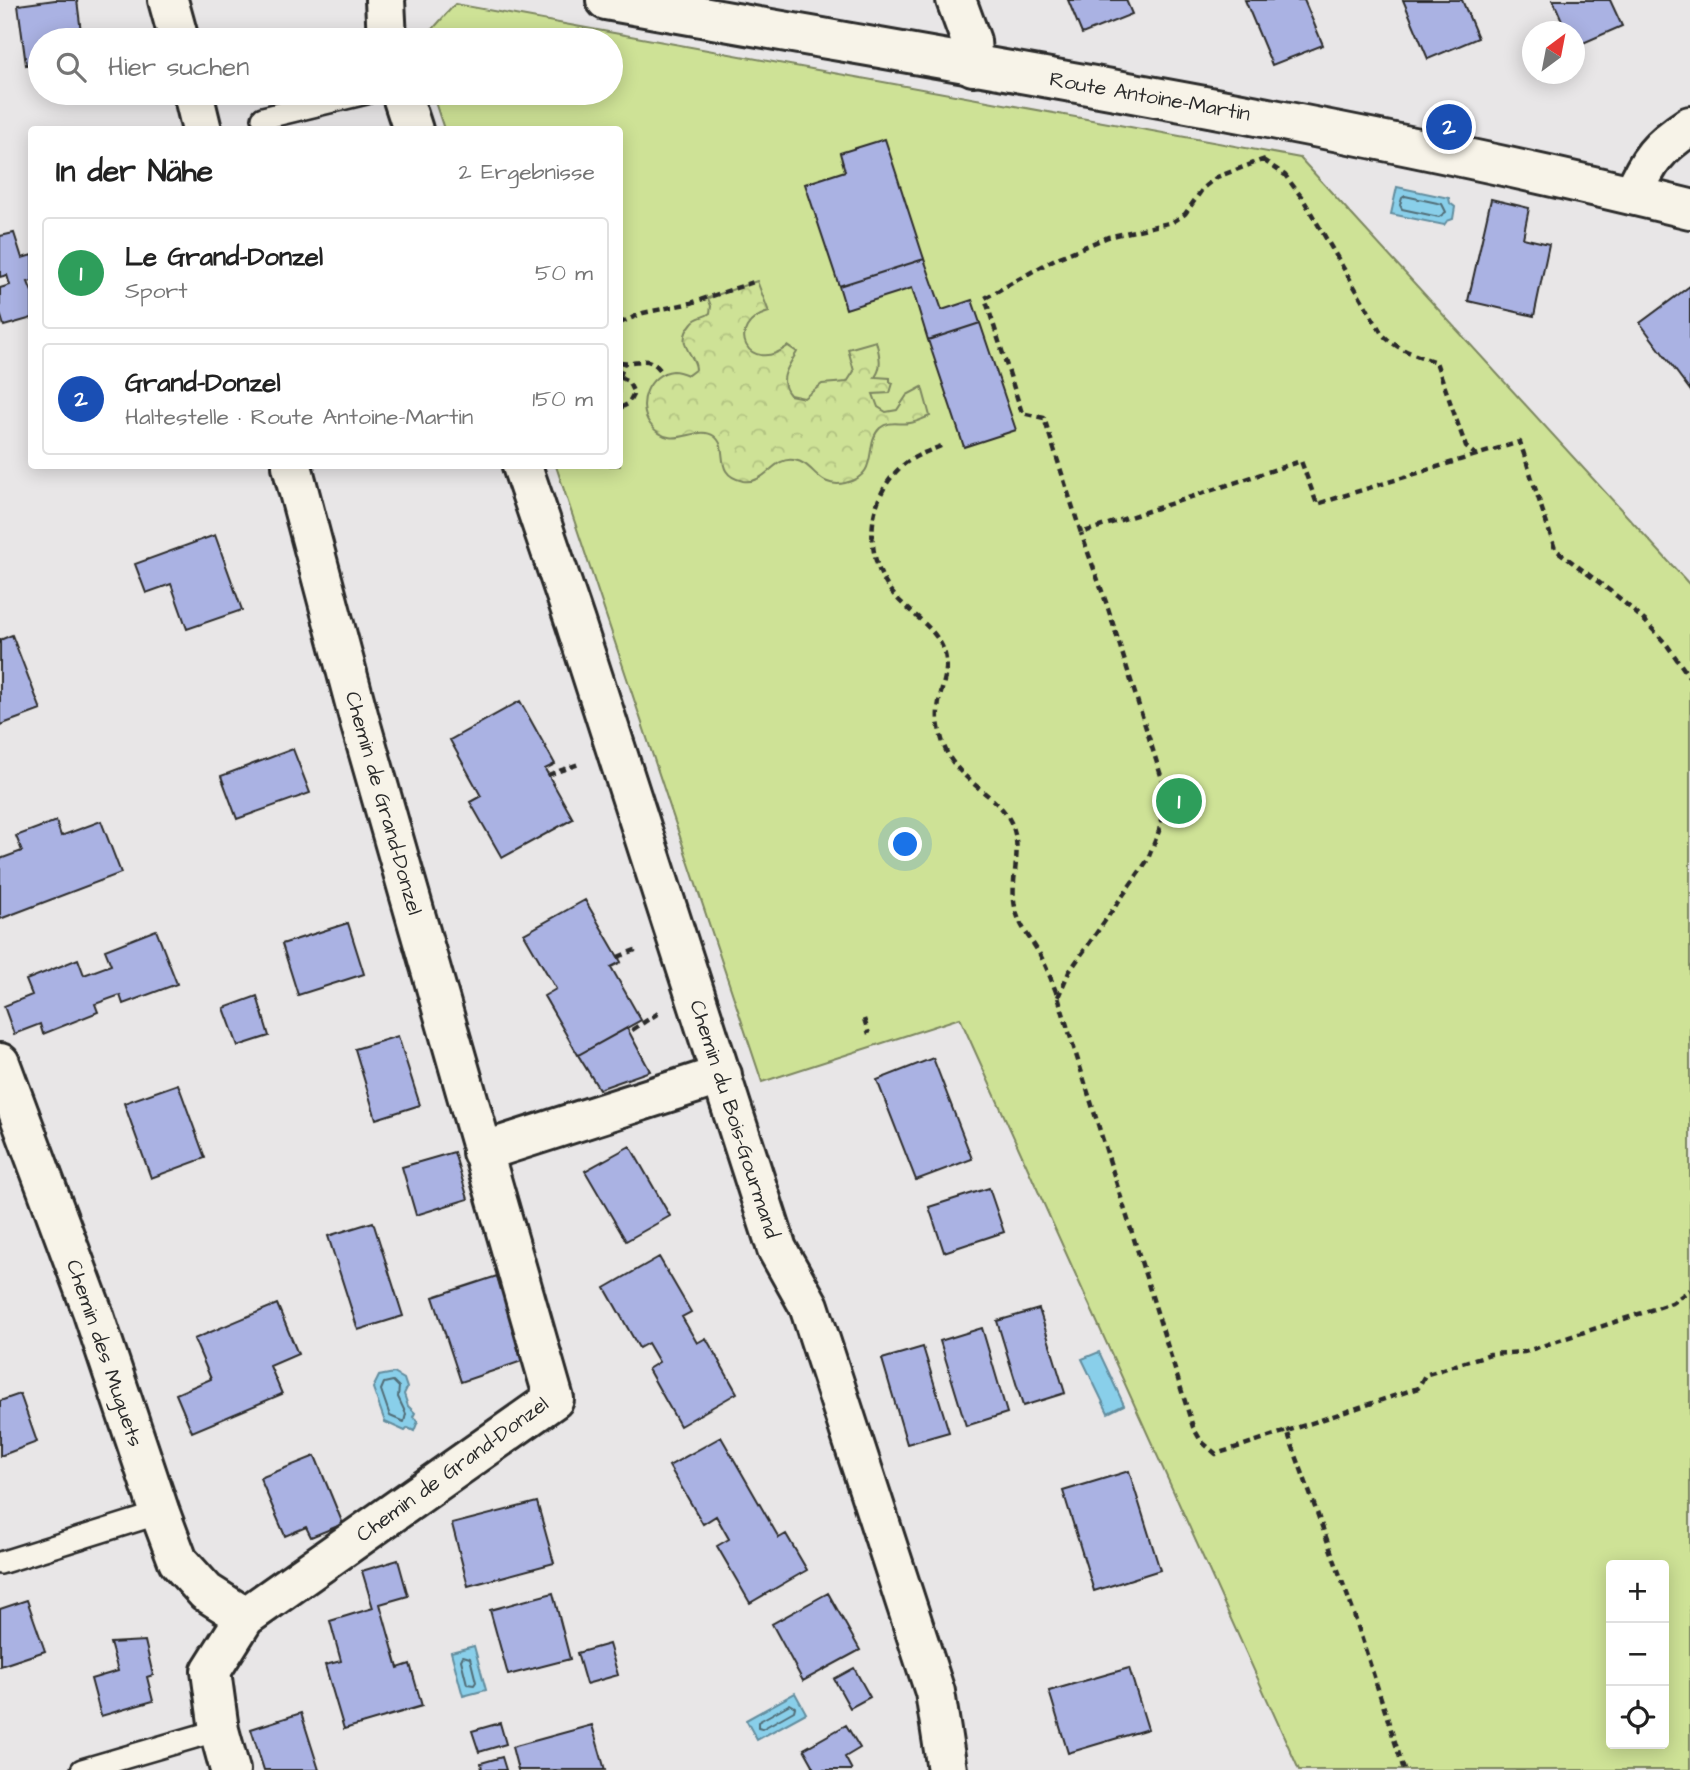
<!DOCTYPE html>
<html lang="de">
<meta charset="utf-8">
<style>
:root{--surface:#fff;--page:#f6f6f6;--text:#222;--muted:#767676;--line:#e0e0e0;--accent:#d1495b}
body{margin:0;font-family:"Architects Daughter",sans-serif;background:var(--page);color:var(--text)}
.controls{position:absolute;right:21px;bottom:21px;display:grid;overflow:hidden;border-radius:7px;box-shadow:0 4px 18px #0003}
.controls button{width:63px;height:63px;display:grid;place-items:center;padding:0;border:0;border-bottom:2px solid var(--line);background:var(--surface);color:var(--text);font:35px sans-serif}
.compass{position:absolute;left:1522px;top:21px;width:63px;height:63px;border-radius:50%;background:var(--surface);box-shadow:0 4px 18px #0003;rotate:32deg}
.you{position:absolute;left:906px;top:845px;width:24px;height:24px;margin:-18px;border:5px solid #fff;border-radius:50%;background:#1a73e8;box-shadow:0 0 0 10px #1a73e833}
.badge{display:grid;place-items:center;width:46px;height:46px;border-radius:50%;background:var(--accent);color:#fff;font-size:23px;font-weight:700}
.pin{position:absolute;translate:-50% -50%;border:4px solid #fff;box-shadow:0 2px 7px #0006}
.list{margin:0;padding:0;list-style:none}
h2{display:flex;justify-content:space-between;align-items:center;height:91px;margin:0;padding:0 28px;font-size:30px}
h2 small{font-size:23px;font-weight:400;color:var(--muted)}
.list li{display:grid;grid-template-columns:46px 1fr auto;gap:21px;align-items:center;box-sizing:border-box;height:112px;margin:0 14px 14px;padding:0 14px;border:2px solid var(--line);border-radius:7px}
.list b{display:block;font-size:26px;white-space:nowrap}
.list p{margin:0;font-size:23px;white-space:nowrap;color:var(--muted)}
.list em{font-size:23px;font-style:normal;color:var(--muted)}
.icon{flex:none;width:38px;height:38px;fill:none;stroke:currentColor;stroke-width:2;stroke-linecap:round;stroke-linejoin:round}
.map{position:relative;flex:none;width:1690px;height:1770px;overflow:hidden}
.search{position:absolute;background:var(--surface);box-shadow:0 4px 18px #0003;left:28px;top:28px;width:595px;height:77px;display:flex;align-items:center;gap:18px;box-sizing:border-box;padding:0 24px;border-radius:38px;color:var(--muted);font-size:26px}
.panel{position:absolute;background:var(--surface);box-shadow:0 4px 18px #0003;left:28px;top:126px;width:595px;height:343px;border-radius:7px}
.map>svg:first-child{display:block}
</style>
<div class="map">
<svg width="1690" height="1770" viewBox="0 0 1690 1770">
<defs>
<pattern id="park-crowns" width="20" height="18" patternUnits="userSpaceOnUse" patternTransform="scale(1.75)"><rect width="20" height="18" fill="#cee296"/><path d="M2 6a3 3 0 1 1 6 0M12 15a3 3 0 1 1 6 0" fill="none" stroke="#b1c281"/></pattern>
</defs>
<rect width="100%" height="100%" fill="#e8e6e7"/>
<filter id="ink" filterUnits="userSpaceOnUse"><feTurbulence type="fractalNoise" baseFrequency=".0143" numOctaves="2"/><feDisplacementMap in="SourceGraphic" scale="14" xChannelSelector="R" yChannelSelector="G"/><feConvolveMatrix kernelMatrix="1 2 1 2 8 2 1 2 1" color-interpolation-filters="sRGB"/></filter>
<g filter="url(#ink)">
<path fill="#cee296" stroke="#7c8660" stroke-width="2" fill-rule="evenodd" d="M 455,4 L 1300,158 L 1690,585 L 1690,1770 L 1299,1770 L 960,1018 L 762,1082 L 556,466 L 620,466 L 620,130 L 444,129 L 432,93 L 611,93 L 611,40 L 423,40 ZM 1611,1565 L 1664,1565 L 1664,1744 L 1611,1744 Z"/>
<path fill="url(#park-crowns)" stroke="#7c8660" stroke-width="2" d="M 757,281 L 769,312 C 723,325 748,376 788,346 L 797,352 C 788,367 777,380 790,395 L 804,398 L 822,384 L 847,382 L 854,371 L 848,349 L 876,341 C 879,353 883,367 875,377 L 890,378 L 890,382 L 893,383 L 890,393 L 873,394 L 878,407 L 886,412 L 897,410 L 907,395 L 922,387 L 930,416 C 924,418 917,422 910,423 C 899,425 890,420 880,428 C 863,444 881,475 845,483 C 817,489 815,463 794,460 C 773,456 766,485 743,481 C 711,474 731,448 714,436 C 696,423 672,454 650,424 C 636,405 648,373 673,371 C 678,371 683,373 688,375 L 696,369 C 696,354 673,345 692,323 C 697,316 704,318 710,313 L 711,306 L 708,298 Z"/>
<path fill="#89cfea" stroke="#638d9e" stroke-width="2" d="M 1397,187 L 1449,198 L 1450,203 L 1455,207 L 1453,219 L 1447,221 L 1444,225 L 1391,214 Z
M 1099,1352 L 1124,1405 L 1108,1413 L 1082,1359 Z
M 394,1373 L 404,1379 L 407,1388 L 404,1394 L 408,1406 L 415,1413 L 413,1417 L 418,1421 L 414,1431 L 408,1428 L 405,1431 L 385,1422 L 373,1388 L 379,1376 Z
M 474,1646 L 486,1690 L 463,1696 L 451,1652 Z
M 795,1693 L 806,1713 L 757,1740 L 746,1720 Z"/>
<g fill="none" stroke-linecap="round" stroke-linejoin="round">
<path stroke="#516d77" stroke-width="2" d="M 1405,196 L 1442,204 L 1446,212 L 1439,217 L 1402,209 L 1400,205 L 1402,198 Z
M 393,1381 L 399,1387 L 398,1397 L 406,1414 L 404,1422 L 390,1416 L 381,1390 L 384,1383 Z
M 463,1656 L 470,1658 L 476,1682 L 474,1685 L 467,1684 L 461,1660 Z
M 790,1704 L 795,1707 L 794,1711 L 762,1729 L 758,1728 L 758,1722 Z"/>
</g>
<path fill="#aab2e3" stroke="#2b2b2b" stroke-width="2" d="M 55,0 L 77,0 L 82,40 L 40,40 L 40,63 L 26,65 L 18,5 Z
M 1068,0 L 1126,0 L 1132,14 L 1082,34 Z
M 1245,0 L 1304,0 L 1323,45 L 1272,65 Z
M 1403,0 L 1462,0 L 1478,38 L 1428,59 Z
M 1553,0 L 1610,0 L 1622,26 L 1574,47 L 1574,32 L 1567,32 Z
M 885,139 L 924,259 L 839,286 L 805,184 L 845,171 L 840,153 Z
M 1491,199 L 1529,208 L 1523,238 L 1549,244 L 1534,316 L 1468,301 Z
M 14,233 L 22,258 L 32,255 L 32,281 L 28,282 L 32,292 L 32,318 L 4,326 L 0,313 L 0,288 L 10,285 L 7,275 L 0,277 L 0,236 Z
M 924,259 L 942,310 L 972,300 L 980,323 L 928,340 L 912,288 L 846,309 L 839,286 Z
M 1690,286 L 1690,390 L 1640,323 Z
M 980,323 L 1016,430 L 964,447 L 928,340 Z
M 215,535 L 242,610 L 187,629 L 171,584 L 146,593 L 135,564 Z
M 12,635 L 41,710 L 0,725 L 0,640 Z
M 520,701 L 555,764 L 545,769 L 573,819 L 502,858 L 470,802 L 481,796 L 450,740 Z
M 293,749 L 310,793 L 237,819 L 221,776 Z
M 56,821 L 61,836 L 101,821 L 121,873 L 0,919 L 0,859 L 22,851 L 16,836 Z
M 585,900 L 621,962 L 611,967 L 641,1020 L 578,1055 L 544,996 L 556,989 L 524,934 Z
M 348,923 L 364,974 L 298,995 L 282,944 Z
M 156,930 L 177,984 L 123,1004 L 120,995 L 95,1004 L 98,1012 L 43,1034 L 40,1024 L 14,1034 L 4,1006 L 32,995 L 26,980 L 78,959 L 84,975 L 111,965 L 105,950 Z
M 257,996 L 269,1036 L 238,1046 L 224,1008 Z
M 627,1028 L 650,1071 L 599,1089 L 578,1055 Z
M 398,1036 L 420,1105 L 376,1119 L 355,1049 Z
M 933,1058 L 972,1159 L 916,1180 L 877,1080 Z
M 178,1084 L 205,1158 L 151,1178 L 124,1103 Z
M 630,1146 L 670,1216 L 626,1241 L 585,1171 Z
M 454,1152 L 468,1199 L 416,1215 L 402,1167 Z
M 989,1188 L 1004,1232 L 944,1252 L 929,1207 Z
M 373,1222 L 403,1316 L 358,1330 L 328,1236 Z
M 659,1257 L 691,1312 L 682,1317 L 697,1343 L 706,1338 L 737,1393 L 680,1426 L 648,1369 L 659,1362 L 648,1343 L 639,1348 L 605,1288 Z
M 497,1276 L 525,1360 L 461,1382 L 433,1297 Z
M 277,1304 L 298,1354 L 270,1366 L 282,1394 L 192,1432 L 176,1394 L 211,1379 L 194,1339 Z
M 1039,1309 L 1065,1393 L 1023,1406 L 997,1321 Z
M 982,1328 L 1007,1413 L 966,1426 L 940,1341 Z
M 923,1347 L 949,1432 L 907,1444 L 882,1359 Z
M 20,1394 L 37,1442 L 0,1456 L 0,1401 Z
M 721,1437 L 779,1538 L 786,1534 L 807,1570 L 750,1603 L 717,1546 L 729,1539 L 716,1516 L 703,1524 L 669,1466 Z
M 315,1456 L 343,1524 L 311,1537 L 306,1527 L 285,1536 L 260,1478 Z
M 1129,1471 L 1160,1570 L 1094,1591 L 1063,1491 Z
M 537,1502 L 554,1563 L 468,1586 L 452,1524 Z
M 398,1560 L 408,1596 L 380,1604 L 398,1668 L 410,1664 L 422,1706 L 344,1729 L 325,1665 L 341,1661 L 330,1621 L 373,1608 L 362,1571 Z
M 553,1593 L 570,1659 L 508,1675 L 490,1610 Z
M 828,1593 L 860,1650 L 803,1681 L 772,1624 Z
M 27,1600 L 45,1651 L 0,1666 L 0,1609 Z
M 145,1641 L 153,1675 L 147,1677 L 153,1701 L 101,1716 L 91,1679 L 118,1671 L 110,1643 Z
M 609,1644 L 618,1675 L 586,1684 L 577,1653 Z
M 854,1668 L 870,1697 L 850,1708 L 834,1679 Z
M 1129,1668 L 1148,1729 L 1068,1753 L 1049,1691 Z
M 301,1713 L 319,1770 L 264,1770 L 251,1729 Z
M 500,1723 L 506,1744 L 479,1752 L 472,1731 Z
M 592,1725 L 605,1770 L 518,1770 L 512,1747 Z
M 846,1725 L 860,1748 L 845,1757 L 852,1770 L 809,1770 L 814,1767 L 804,1749 Z
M 502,1757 L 506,1770 L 482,1770 L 481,1763 Z"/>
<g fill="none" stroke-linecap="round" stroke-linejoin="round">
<g stroke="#2b2b2b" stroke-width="26">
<path id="service" d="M 263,118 L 366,93
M 0,1563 L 160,1513
M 82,1770 L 219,1730"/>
</g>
<g stroke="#2b2b2b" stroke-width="44">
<path id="minor" d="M 168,0 L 179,40
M 385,0 L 387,40
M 956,0 L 971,41 L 973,66
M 193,93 L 202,130
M 401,93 L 413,130
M 1633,195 C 1648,160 1658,147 1690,126
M 522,466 L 575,622 L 777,1249 L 809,1306 L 935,1692 L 947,1770
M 0,1063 L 92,1310 L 160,1513 L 178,1561 L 206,1592 L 245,1617
M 482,1152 L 722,1075
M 230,1770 L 219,1730 L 211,1671 L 245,1617 L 554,1399 L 360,722 L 292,466"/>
</g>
<g stroke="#2b2b2b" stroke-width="44">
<path id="tertiary" d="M 606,0 C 968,65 1332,121 1690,209"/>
</g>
<path stroke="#2b2b2b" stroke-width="4.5" stroke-dasharray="7 5" stroke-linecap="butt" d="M 1265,159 L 1217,177 L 1204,187 L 1185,214 L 1173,222 L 1108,237 L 1055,259 L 985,298 L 1022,413 L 1044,418 L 1081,533 L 1301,461 L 1317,504 L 1476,455
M 1263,160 L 1285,175 L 1303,199 L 1382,334 C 1397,350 1416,355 1436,362 L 1466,447 L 1476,455 L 1520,442 L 1555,549 L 1618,597 L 1645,621 L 1667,645 L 1690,678
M 620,323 L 643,313 L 691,303 L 757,281
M 620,362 C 639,365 649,352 663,374
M 620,377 L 628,381 L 634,393 L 628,404 L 620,408
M 620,377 L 624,363
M 941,446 C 929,451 917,455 907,462 C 867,492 862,551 890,590 C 905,610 929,622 941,644 C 954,668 939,688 938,711 C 937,722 940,733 943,743 C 956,783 1001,794 1013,827 C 1023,855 1008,883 1016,911 C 1020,927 1031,939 1039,953 C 1047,967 1052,982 1058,997 L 1193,1427 L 1201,1441 L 1216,1454 L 1287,1431 L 1352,1608 L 1404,1770
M 548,775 L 579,764
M 618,957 L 640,948
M 1058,997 L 1069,972 L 1147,861 L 1159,831 L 1164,804 L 1163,782 L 1107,605 L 1081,533
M 864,1019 L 869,1034
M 632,1030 L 660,1012
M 1287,1431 L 1418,1388 L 1425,1375 L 1490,1354 L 1524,1352 L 1672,1303 L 1690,1290"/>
<use href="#service" stroke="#f7f3e8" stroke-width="21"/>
<use href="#minor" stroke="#f7f3e8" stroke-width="38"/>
<use href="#tertiary" stroke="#f7f3e8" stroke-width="38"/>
</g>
</g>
<g text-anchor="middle" stroke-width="6" stroke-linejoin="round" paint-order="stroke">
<g font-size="21" fill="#2b2b2b" stroke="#f7f3e8">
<text transform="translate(1150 96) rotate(10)" y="7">Route Antoine-Martin</text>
<text transform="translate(384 803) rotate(74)" y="7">Chemin de Grand-Donzel</text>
<text transform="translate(735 1119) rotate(72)" y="7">Chemin du Bois-Gourmand</text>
<text transform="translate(105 1353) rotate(71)" y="7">Chemin des Muguets</text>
<text transform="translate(452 1469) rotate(-36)" y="7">Chemin de Grand-Donzel</text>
</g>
</g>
</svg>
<div class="controls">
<button>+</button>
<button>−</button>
<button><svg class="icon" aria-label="locate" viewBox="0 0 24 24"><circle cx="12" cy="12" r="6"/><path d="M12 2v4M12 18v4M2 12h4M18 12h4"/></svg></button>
</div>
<svg class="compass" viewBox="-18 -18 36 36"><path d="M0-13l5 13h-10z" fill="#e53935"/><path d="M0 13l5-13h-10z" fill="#767676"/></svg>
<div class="you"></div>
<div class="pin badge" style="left:1179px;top:801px;background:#2e9e5b">1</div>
<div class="pin badge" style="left:1449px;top:127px;background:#1a4fb4">2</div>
<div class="search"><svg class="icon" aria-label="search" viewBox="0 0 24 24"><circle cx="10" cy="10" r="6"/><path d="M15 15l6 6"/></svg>Hier suchen</div>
<section class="panel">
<h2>In der Nähe<small>2 Ergebnisse</small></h2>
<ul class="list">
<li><span class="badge" style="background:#2e9e5b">1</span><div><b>Le Grand-Donzel</b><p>Sport</p></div><em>50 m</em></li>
<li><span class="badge" style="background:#1a4fb4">2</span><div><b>Grand-Donzel</b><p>Haltestelle · Route Antoine-Martin</p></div><em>150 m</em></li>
</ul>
</section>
</div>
